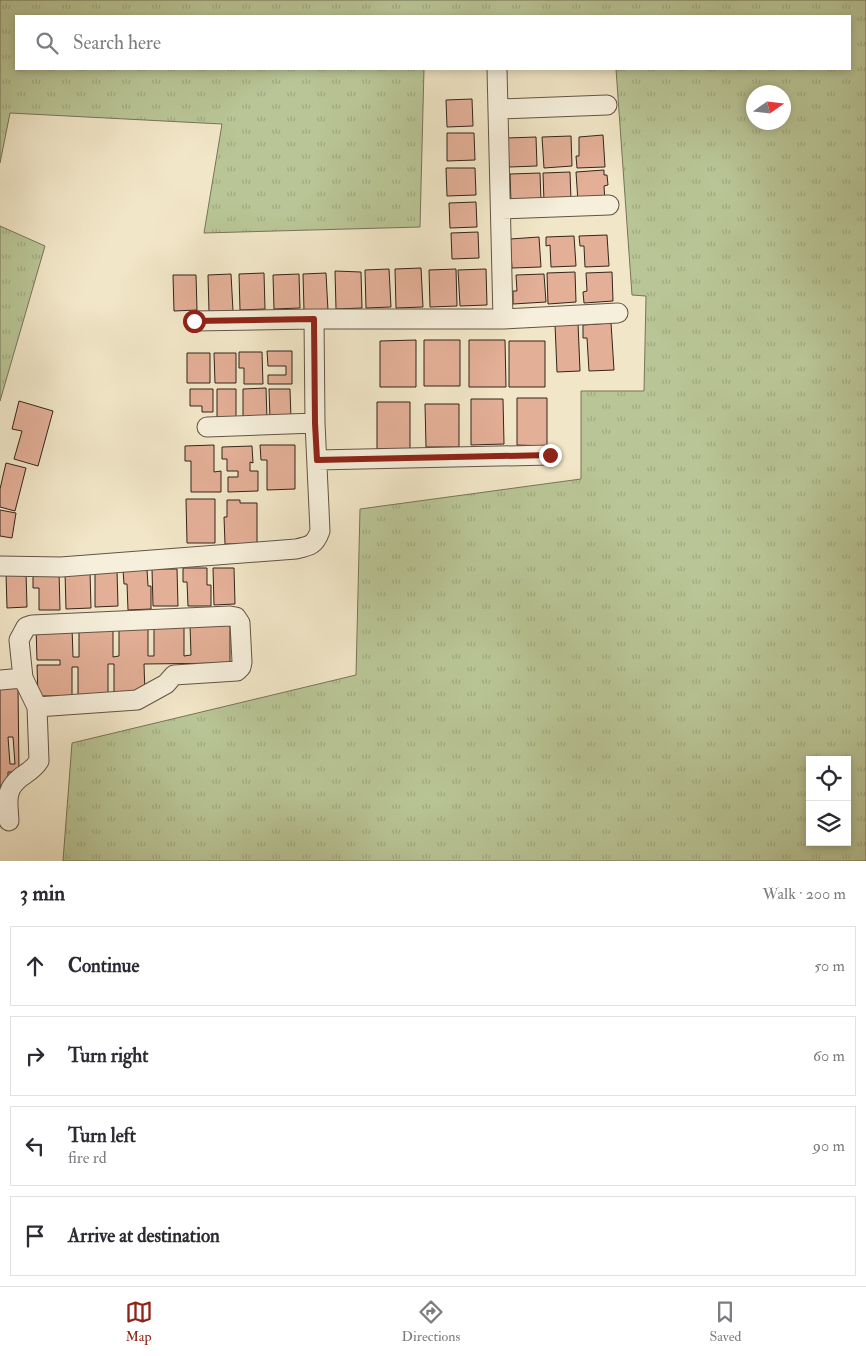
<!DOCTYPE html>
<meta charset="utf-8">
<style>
:root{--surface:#fff;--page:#f7f7f7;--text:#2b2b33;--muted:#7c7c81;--line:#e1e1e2;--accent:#8f2418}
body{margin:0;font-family:"IM FELL Double Pica",serif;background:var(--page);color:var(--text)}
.controls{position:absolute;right:15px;bottom:15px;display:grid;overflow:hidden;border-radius:0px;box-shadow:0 2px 8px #0003}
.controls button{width:45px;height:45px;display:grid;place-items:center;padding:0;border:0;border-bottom:1px solid var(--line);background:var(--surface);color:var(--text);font:25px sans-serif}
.compass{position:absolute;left:746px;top:85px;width:45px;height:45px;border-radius:50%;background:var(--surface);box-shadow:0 2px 8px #0003;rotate:76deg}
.stop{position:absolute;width:15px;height:15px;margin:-11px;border:4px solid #8f2418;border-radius:50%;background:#fff}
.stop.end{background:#8f2418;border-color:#fff;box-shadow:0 1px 5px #0008}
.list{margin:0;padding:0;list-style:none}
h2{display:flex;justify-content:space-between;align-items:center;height:65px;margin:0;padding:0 20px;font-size:21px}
h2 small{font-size:16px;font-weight:400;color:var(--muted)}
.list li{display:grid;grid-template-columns:32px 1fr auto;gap:15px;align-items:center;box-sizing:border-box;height:80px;margin:0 10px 10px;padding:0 10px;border:1px solid var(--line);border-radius:0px}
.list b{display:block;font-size:19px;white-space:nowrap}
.list p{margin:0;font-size:16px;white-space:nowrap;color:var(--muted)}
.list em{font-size:16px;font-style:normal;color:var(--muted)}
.icon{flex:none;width:28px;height:28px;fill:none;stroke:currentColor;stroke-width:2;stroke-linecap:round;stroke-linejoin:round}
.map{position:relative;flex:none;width:866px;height:861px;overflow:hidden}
.search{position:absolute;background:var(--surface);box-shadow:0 2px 8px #0003;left:15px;right:15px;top:15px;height:55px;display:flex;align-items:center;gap:12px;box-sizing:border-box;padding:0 18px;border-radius:0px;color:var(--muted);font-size:19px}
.sheet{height:425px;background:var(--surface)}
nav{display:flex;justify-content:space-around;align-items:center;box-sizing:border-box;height:70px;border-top:1px solid var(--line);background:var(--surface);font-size:14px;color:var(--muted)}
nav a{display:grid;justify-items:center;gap:2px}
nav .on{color:var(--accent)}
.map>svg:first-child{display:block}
</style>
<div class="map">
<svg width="866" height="861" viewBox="0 0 866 861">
<defs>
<pattern id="grass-tufts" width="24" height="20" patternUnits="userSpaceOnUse" patternTransform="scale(1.25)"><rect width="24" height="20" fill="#b9c596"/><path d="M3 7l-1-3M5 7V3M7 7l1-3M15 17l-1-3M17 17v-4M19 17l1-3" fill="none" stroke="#a0a981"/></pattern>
</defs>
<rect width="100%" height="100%" fill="#f1e6c7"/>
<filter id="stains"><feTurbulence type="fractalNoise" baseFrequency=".004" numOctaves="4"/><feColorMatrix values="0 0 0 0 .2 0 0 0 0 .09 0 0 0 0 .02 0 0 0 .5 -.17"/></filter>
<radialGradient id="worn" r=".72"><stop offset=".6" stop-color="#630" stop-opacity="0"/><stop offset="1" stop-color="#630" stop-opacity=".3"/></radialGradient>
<path fill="url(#grass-tufts)" stroke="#777458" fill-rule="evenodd" d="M 0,0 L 866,0 L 866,861 L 63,861 L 72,743 L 356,675 L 360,509 L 581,479 L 581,391 L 644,391 L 646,296 L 632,295 L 616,69 L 850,69 L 850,16 L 16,16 L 16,69 L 424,69 L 420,227 L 204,233 L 222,124 L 10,113 L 0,163 ZM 784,92 L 784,122 L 754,122 L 754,92 ZM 810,760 L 847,760 L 847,842 L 810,842 Z
M 0,226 L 45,246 L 0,401 Z"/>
<path fill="#e3af97" stroke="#35241a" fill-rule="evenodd" d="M 472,99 L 473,126 L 447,127 L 446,100 Z
M 447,133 L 474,133 L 475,160 L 447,161 Z
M 603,135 L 605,167 L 577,168 L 576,156 L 579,156 L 579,137 Z
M 571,136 L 572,166 L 544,168 L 542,137 Z
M 536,137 L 537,166 L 509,167 L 507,138 Z
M 446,168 L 475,168 L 476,195 L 447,196 Z
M 604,170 L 604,175 L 607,175 L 608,185 L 604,186 L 605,201 L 578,202 L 576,172 Z
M 570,172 L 571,200 L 544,202 L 543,173 Z
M 540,173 L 541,201 L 511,203 L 510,174 Z
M 476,202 L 477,227 L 450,228 L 449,203 Z
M 478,232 L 479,258 L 452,259 L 451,233 Z
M 607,235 L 609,266 L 585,267 L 584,246 L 580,246 L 579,236 Z
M 574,236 L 576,266 L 551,267 L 550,245 L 546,246 L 546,237 Z
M 539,237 L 541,267 L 512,268 L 510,239 Z
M 421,268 L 423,307 L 396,308 L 395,269 Z
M 389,269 L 391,307 L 366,308 L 365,270 Z
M 456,269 L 457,306 L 430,307 L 429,270 Z
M 486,269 L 487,305 L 460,306 L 458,270 Z
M 335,271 L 361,272 L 362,308 L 336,309 Z
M 575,272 L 576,302 L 548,304 L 547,273 Z
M 612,272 L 613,301 L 584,303 L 583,292 L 587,291 L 586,273 Z
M 264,273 L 265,309 L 240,310 L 239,274 Z
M 326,273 L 328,311 L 304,311 L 303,274 Z
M 231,274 L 233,311 L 209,312 L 208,275 Z
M 299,274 L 300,308 L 274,309 L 273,275 Z
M 544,274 L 546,302 L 513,304 L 513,291 L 517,291 L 516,275 Z
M 173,275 L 196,275 L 197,310 L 174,311 Z
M 578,323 L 580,371 L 557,372 L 555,324 Z
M 611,323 L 614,370 L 589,371 L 587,338 L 583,338 L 583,325 Z
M 416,340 L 416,387 L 380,387 L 380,341 Z
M 424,340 L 460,340 L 460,386 L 424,386 Z
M 469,340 L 505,340 L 506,387 L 469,387 Z
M 509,341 L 545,341 L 545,387 L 509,387 Z
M 267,351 L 292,351 L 292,384 L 268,384 L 268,375 L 286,375 L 286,366 L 268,366 Z
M 239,352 L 262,352 L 263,384 L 244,384 L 244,368 L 239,368 Z
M 187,353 L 210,353 L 210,383 L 187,383 Z
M 214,353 L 236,353 L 236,383 L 215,383 Z
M 266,388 L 267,419 L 243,420 L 243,389 Z
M 190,389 L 213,389 L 213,412 L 202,412 L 202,406 L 190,406 Z
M 217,389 L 236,389 L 236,419 L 217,419 Z
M 269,389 L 290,389 L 291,419 L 270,419 Z
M 517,398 L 547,398 L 547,446 L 517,445 Z
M 471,399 L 503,399 L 504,444 L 471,445 Z
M 19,401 L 53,411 L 38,466 L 14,459 L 22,431 L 12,429 Z
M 377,402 L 410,402 L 410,449 L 377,449 Z
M 425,404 L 459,404 L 459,447 L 426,447 Z
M 214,445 L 214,472 L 221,471 L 221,492 L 191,492 L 191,461 L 185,461 L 185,446 Z
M 260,445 L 295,445 L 295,489 L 267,490 L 267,460 L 261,460 Z
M 252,446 L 253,463 L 250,462 L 250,471 L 258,471 L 258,491 L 228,492 L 228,477 L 238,477 L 238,471 L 227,471 L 227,459 L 222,459 L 222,447 Z
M 6,463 L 26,468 L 15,511 L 0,507 L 0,489 Z
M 186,499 L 215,499 L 215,543 L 187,543 Z
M 227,500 L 240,500 L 240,503 L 257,503 L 257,544 L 225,544 L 224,517 L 227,517 Z
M 0,510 L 16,513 L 12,538 L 0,536 Z
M 183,568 L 207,568 L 207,585 L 211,585 L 211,606 L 188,606 L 187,582 L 183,582 Z
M 213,568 L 234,568 L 235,604 L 214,605 Z
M 147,569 L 148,586 L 151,586 L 151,609 L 128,610 L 127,584 L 124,584 L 123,570 Z
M 152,569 L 177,569 L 178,606 L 153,606 Z
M 59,571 L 60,610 L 39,610 L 39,588 L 33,588 L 33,572 Z
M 90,571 L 91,608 L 66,609 L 65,572 Z
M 95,571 L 117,571 L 118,606 L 95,607 Z
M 26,572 L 27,607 L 7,608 L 6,573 Z
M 190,625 L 230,625 L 230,663 L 144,664 L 145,695 L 114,695 L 114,664 L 108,664 L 108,695 L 78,695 L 78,667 L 72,667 L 72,696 L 38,696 L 37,665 L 60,665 L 60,660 L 37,660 L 36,627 L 72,627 L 73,657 L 79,657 L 79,627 L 113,626 L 113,657 L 119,656 L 119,626 L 148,626 L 148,656 L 154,656 L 154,626 L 184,626 L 184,656 L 191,655 Z
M 18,687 L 19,772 L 8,772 L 8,786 L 0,786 L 0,688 ZM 8,737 L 13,737 L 15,764 L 10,764 Z"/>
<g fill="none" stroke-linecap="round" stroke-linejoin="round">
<g stroke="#645445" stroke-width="21">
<path id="street" d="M 498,109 L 607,105
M 501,209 L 609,205
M 503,319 L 618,313
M 194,321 L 314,319
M 207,427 L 315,423
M 317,460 L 550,455
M 0,566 L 61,567 L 296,549 C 310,546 315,545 320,531 L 315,423 L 314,319 L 503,319 L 497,69
M 23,678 L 19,640 L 26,627 L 32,625 L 230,616 L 236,617 L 240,623 L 242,662 L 241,667 L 237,671 L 174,675 L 166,684 L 137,700 L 37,707
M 0,680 L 23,678 L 37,707 L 39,761 C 34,769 28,772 21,777 C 4,790 8,802 9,821"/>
</g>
<use href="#street" stroke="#f6efdb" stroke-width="19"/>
</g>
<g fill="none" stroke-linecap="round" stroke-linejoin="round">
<path stroke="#8f2418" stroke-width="6" d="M 194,321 L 314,319 L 315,423 L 317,460 L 550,455"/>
</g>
<rect width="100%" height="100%" filter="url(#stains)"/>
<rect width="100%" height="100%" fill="url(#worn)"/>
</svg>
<div class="controls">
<button><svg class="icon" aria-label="locate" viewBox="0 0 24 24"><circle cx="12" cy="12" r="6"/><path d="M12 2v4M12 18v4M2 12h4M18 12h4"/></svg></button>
<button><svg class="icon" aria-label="layers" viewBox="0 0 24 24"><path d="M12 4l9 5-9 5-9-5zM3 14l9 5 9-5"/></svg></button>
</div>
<svg class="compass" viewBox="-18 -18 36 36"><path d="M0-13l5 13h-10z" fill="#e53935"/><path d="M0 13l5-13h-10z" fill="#7c7c81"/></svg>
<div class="stop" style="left:194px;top:321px"></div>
<div class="stop end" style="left:550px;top:455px"></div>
<div class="search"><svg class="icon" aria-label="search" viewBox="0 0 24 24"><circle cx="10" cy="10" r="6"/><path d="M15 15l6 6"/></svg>Search here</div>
</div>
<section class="sheet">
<h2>3 min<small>Walk · 200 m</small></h2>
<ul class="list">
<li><svg class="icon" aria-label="ahead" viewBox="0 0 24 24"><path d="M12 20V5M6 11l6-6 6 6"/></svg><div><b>Continue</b></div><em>50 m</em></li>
<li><svg class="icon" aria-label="right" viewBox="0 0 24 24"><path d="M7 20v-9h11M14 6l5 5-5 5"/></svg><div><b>Turn right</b></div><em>60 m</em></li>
<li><svg class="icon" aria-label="left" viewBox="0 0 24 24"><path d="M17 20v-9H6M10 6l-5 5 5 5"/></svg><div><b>Turn left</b><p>fire rd</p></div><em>90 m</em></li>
<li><svg class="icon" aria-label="arrive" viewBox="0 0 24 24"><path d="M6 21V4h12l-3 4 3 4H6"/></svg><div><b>Arrive at destination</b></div></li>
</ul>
</section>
<nav>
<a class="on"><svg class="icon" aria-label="map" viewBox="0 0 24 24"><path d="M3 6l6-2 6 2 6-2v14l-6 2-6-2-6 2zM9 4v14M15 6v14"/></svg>Map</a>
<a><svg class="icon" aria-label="directions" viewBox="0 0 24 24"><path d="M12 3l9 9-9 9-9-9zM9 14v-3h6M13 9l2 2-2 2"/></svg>Directions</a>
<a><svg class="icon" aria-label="saved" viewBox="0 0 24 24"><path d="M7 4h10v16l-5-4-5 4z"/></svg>Saved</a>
</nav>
